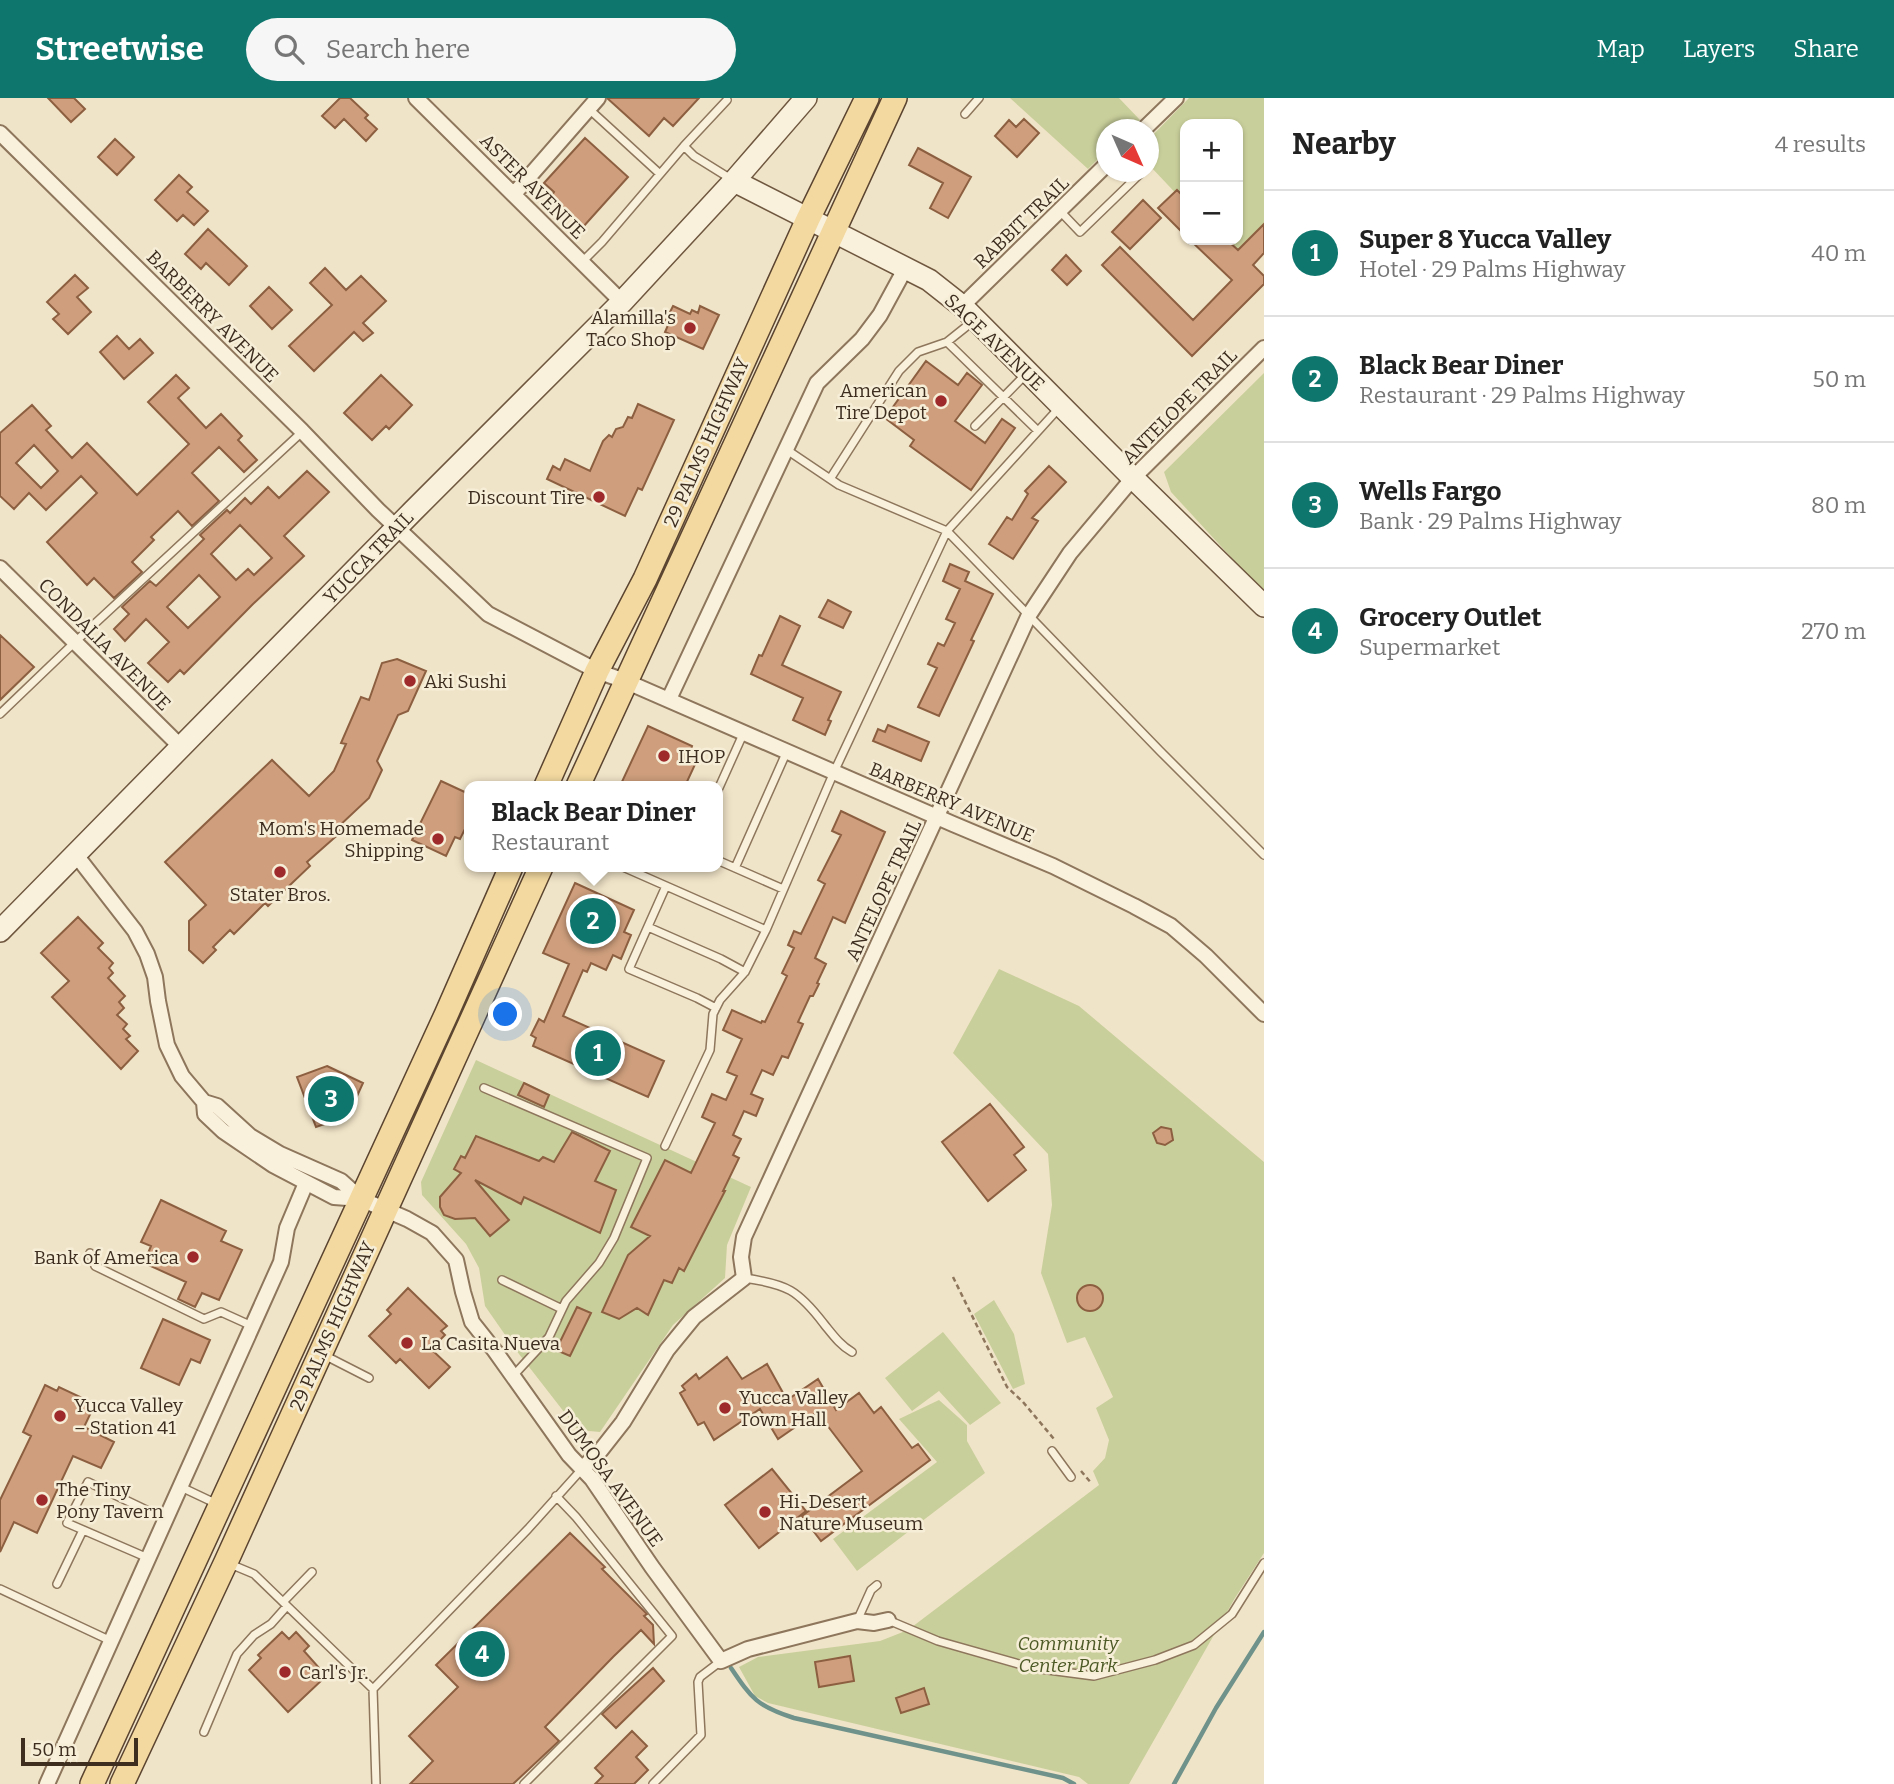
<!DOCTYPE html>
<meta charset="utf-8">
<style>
:root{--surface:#fff;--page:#f6f6f6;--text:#222;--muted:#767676;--line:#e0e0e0;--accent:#0f766e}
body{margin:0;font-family:Bitter,serif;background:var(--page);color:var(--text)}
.controls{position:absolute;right:21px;top:21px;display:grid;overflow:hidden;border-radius:14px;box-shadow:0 2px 5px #0004}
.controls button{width:63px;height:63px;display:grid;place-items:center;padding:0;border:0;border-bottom:2px solid var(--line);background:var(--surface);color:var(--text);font:35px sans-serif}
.compass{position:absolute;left:1096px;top:21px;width:63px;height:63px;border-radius:50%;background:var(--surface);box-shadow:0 2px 5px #0004;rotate:135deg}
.scale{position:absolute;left:21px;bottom:18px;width:117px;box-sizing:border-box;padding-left:7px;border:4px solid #3d2e20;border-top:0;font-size:19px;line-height:24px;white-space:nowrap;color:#3d2e20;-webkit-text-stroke:5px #f7eed8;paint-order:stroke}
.you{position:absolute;left:506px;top:917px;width:24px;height:24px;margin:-18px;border:5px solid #fff;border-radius:50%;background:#1a73e8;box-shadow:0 0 0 10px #1a73e833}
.badge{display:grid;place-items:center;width:46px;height:46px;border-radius:50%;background:var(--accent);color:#fff;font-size:23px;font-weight:700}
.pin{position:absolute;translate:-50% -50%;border:4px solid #fff;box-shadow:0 2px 7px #0006}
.popup{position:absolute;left:464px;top:683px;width:259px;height:91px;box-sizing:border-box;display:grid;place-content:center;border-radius:14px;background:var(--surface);filter:drop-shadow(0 2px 5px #0005);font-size:23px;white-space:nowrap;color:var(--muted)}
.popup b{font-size:26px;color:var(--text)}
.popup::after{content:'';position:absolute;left:50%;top:100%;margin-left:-14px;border:14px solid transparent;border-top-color:var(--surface)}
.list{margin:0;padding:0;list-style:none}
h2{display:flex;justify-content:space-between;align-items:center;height:91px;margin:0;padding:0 28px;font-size:30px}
h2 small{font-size:23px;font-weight:400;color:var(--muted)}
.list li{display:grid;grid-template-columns:46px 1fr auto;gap:21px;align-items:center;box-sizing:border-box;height:126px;padding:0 28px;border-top:2px solid var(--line)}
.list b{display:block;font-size:26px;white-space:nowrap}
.list p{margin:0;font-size:23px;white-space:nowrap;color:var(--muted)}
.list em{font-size:23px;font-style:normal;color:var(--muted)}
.icon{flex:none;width:38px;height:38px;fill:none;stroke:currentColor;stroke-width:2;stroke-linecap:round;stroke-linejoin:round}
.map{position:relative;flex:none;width:1264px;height:1686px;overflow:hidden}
header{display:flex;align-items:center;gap:42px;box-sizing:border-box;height:98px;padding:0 35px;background:var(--accent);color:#fff}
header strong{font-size:33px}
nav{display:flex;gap:38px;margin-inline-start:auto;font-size:24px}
.search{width:490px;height:63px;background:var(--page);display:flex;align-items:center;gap:18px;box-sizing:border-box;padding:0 24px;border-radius:38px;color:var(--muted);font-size:26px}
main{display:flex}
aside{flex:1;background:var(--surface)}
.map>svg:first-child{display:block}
</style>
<header>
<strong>Streetwise</strong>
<div class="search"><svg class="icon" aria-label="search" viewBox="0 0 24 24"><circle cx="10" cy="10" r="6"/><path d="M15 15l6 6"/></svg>Search here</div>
<nav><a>Map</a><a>Layers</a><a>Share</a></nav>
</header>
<main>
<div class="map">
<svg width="1264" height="1686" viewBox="0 0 1264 1686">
<rect width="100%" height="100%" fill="#f0e4c8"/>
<path fill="#c9cf9b" d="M 1010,0 L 1119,0 L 1140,22 L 1130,31 L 1106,32 L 1106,53 L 1088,71 Z
M 1189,0 L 1264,0 L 1264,126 L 1234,155 L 1221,142 L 1238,142 L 1238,26 L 1185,26 L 1185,105 L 1149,67 L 1149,41 Z
M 1264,275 L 1264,495 L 1171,394 L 1164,374 Z
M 999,871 L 1079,908 L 1264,1064 L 1264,1455 L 1235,1500 L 1129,1686 L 1088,1686 L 1079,1679 L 768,1605 L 755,1598 L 739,1569 L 758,1559 L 880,1543 L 908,1532 L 1099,1387 L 1093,1373 L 1105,1360 L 1109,1342 L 1096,1310 L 1113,1299 L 1085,1239 L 1067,1245 L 1041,1175 L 1052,1107 L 1048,1056 L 953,955 Z
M 476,962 L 751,1089 L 727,1147 L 725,1180 L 673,1227 L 600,1334 L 578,1332 L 512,1247 L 485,1208 L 479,1170 L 466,1146 L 422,1097 L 421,1084 Z
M 994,1202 L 1014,1236 L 1025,1286 L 1013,1291 L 974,1216 Z
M 943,1234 L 1001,1305 L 970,1327 L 939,1293 L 912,1313 L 885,1280 Z
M 939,1302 L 967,1327 L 967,1343 L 985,1375 L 857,1473 L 833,1441 L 937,1364 L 899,1321 Z"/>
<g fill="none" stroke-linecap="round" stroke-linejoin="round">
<path stroke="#6f938a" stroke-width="4.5" d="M 731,1570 C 752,1601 757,1608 794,1620 L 1063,1680 L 1074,1686
M 1174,1686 L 1216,1610 L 1264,1534"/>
</g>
<path fill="#cf9f7d" stroke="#8d5f41" stroke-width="2" fill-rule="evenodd" d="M 48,0 L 74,0 L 85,11 L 71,24 Z
M 340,0 L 350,0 L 368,17 L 365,20 L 377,31 L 366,43 L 344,21 L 335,30 L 322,18 Z
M 607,0 L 699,0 L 673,28 L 664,20 L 649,38 Z
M 1024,21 L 1039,35 L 1017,59 L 995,38 L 1009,22 L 1016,29 Z
M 585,40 L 628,79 L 583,129 L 551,99 L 554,94 L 544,85 Z
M 115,41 L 134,59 L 117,77 L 98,59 Z
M 918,50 L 971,79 L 948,120 L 930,110 L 943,85 L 909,67 Z
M 179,77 L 192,89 L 187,94 L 208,113 L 194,127 L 183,117 L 177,123 L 155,102 Z
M 1177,92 L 1185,100 L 1185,137 L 1158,110 Z
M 1143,102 L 1161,120 L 1130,151 L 1112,134 Z
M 1264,126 L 1264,155 L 1253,167 L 1264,178 L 1264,186 L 1192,258 L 1102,167 L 1120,149 L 1193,222 L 1232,182 L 1190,142 L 1227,142 L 1238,152 Z
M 208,131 L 247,168 L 229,187 L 206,165 L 201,171 L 185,156 Z
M 1066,157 L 1081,173 L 1067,187 L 1052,172 Z
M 325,170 L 346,192 L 361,178 L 386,203 L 363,225 L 373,235 L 363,243 L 354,234 L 314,273 L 289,248 L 332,207 L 310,185 Z
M 75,177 L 88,190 L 77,199 L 91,214 L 68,236 L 53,221 L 59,216 L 47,204 Z
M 269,189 L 292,212 L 272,231 L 250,208 Z
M 673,208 L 690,216 L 692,212 L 698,215 L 700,208 L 719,217 L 703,251 L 665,234 L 669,225 L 665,224 Z
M 117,238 L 129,251 L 140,241 L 153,255 L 124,281 L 100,254 Z
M 926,263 L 958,287 L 967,275 L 982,287 L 955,323 L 985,345 L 1002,321 L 1015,330 L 971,392 L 910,348 L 914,342 L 885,320 Z
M 176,277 L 189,290 L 178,300 L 206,330 L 221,316 L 242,338 L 238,342 L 257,362 L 244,374 L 219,349 L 192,375 L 219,403 L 192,428 L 178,413 L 151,439 L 154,442 L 132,464 L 142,474 L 114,500 L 94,480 L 87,487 L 47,444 L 97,395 L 81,378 L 46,412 L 29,395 L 14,411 L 0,398 L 0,335 L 32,307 L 51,328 L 46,332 L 72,360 L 87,345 L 137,397 L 189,346 L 148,304 ZM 34,347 L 58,373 L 41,390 L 16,365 Z
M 381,277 L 412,307 L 389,331 L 386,328 L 372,342 L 344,315 Z
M 638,306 L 674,322 L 642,392 L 638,390 L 625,418 L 547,381 L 553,368 L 560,372 L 565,361 L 590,373 L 603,343 L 609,337 L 612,339 L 616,331 L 623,329 L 628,319 L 632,320 Z
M 1049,368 L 1066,384 L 1032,420 L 1038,423 L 1013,461 L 989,446 L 1007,419 L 1012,422 L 1028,396 L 1025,393 Z
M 307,373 L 329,394 L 284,438 L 304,458 L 252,507 L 184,576 L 180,572 L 168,584 L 148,565 L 169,544 L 146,521 L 125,543 L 114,531 L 129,516 L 122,509 L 150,483 L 156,488 L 204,441 L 200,437 L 227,412 L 230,415 L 245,400 L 251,406 L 268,389 L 279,400 ZM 240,427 L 272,460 L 254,477 L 248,471 L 236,482 L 211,456 ZM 199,477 L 220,499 L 188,530 L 167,509 Z
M 950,466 L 969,474 L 965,483 L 993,496 L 971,542 L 974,543 L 939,618 L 918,609 L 937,570 L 928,566 L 938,545 L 944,548 L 955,525 L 946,521 L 960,491 L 943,483 Z
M 828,502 L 851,514 L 843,530 L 819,519 Z
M 780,518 L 800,528 L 782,567 L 841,594 L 828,622 L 831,623 L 825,637 L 793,622 L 803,600 L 751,576 L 759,557 L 762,558 Z
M 0,537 L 34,569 L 0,602 Z
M 397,561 L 426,573 L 408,613 L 398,617 L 377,663 L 382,672 L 369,700 L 337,730 L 341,734 L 307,764 L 310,768 L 268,808 L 265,805 L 234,836 L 230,832 L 213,849 L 216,852 L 203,865 L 189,852 L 189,823 L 206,807 L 165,764 L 272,662 L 309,698 L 334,673 L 346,646 L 341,645 L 361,599 L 369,602 L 382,565 Z
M 888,627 L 929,644 L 921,663 L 873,643 L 878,631 L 885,634 Z
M 648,628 L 692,648 L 689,656 L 698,660 L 685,688 L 620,688 Z
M 441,683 L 469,696 L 469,723 L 460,741 L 455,739 L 446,758 L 412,742 Z
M 841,713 L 885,734 L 845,825 L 833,819 L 815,860 L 826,866 L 817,885 L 819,886 L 813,898 L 810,898 L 798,924 L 803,926 L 788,960 L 782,958 L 773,977 L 762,972 L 751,996 L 763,1001 L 756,1018 L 744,1013 L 733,1037 L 741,1041 L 733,1057 L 739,1060 L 723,1093 L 725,1093 L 684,1173 L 679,1170 L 672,1185 L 664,1182 L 648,1217 L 637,1210 L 619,1221 L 602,1214 L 628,1157 L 650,1138 L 631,1129 L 665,1062 L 691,1075 L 715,1025 L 702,1019 L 712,996 L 726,1002 L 737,978 L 727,974 L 742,941 L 723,932 L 732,912 L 761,925 L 762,923 L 765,924 L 787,878 L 782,875 L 794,850 L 788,847 L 794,833 L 801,836 L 825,786 L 818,782 L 841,737 L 832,733 Z
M 575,785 L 634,812 L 624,834 L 631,837 L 621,861 L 613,857 L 606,872 L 591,865 L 587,874 L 583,872 L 563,918 L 664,963 L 648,999 L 533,948 L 536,940 L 531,937 L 539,921 L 544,924 L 569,866 L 543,855 Z
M 78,819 L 103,845 L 98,850 L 113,865 L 109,870 L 113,875 L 108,880 L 125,898 L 119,904 L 124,910 L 117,917 L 127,926 L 123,931 L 130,938 L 126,941 L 138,953 L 121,971 L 52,899 L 69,883 L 41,855 Z
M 327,968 L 363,985 L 348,1018 L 316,1029 L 297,979 Z
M 524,985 L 549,997 L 544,1009 L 518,997 Z
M 990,1006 L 1024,1049 L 1014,1057 L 1026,1072 L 988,1103 L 942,1044 Z
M 1161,1029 L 1171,1031 L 1173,1042 L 1165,1047 L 1157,1045 L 1153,1035 Z
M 572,1034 L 610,1053 L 595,1083 L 616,1092 L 600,1135 L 524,1099 L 521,1106 L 475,1082 L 509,1122 L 490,1138 L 475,1120 L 455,1121 L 444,1117 L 440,1109 L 440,1099 L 461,1075 L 454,1071 L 461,1058 L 465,1060 L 476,1038 L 539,1063 L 543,1059 L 554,1064 Z
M 161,1102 L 226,1133 L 221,1143 L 242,1152 L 219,1202 L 202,1195 L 195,1209 L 178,1201 L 186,1184 L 144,1165 L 151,1148 L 141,1144 Z
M1077 1200a13 13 0 1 1 26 0a13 13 0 1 1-26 0Z
M 408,1190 L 447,1228 L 441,1233 L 445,1237 L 431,1251 L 450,1269 L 429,1290 L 400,1261 L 396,1265 L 369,1238 L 391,1216 L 387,1212 Z
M 577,1209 L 591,1215 L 570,1258 L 556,1252 Z
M 163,1221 L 210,1242 L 200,1265 L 191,1261 L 179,1287 L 141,1270 Z
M 727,1259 L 742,1281 L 767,1266 L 787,1302 L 818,1281 L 836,1312 L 859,1295 L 874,1315 L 881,1309 L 912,1350 L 918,1346 L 930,1362 L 821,1443 L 802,1418 L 862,1373 L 817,1314 L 778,1341 L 760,1311 L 714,1342 L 704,1324 L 698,1327 L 680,1295 L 685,1292 L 682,1288 L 696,1276 L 699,1281 Z
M 45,1287 L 57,1293 L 59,1289 L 95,1306 L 84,1329 L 114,1344 L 101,1370 L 73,1358 L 37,1435 L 14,1424 L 0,1454 L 0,1402 L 31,1338 L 23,1334 Z
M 772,1371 L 806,1413 L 759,1450 L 725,1407 Z
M 570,1435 L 605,1469 L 602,1471 L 647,1516 L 644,1518 L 653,1527 L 654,1546 L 641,1532 L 613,1559 L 545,1629 L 559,1643 L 513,1686 L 410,1686 L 433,1663 L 409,1638 L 458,1589 L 436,1567 Z
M 282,1534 L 289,1541 L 296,1534 L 309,1548 L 304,1553 L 321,1572 L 317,1575 L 323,1581 L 288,1614 L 249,1572 L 261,1560 L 258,1557 Z
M 850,1558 L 854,1583 L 819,1589 L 815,1564 Z
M 653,1570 L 664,1583 L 616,1630 L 602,1616 Z
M 924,1590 L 929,1606 L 901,1615 L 896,1600 Z
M 632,1633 L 647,1648 L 636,1659 L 648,1672 L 634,1686 L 595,1686 L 603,1678 L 595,1670 Z"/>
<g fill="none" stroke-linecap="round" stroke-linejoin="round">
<g stroke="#8d765c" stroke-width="10">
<path id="lane" d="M 727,2 L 684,48 L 694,58 L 731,81
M 589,11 L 660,76
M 965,16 L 979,0
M 1060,113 L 1080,134 L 1142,74
M 582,164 L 602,144 L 684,48
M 947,244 L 1038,333
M 975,328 L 1027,275
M 787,352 L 839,387 L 947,433 L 1160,653 L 1264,757
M 830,381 L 899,273 L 918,254 L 947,244 L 972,224
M 0,616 L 75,544 L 302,334
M 717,694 L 744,634
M 717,762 L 783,791
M 623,769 L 766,832
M 735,770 L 787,653
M 666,788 L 629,871 L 697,900 L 716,910
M 648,829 L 721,861 L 745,874
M 484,990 L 647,1060 L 614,1140 L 599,1165 L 566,1203 L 549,1239 L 513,1278
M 665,1048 L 710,952 L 713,916 L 720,902 L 745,874 L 766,832 L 834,674 L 947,433 L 1059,310
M 90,1155 L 95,1168 L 204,1221 L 221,1214 L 252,1228
M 744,1180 C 787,1186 798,1192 824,1226 C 833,1237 840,1247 852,1254
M 502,1182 L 562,1211
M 322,1256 L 369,1280
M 1052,1353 L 1071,1379
M 181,1389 L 217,1406
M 148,1460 L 67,1425 L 88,1384 L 165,1421
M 230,1466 L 254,1476 L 373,1591
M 57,1486 L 83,1432
M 0,1491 L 111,1543
M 283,1504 L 312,1474
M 888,1522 L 938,1543 L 1033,1570 L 1094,1578 L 1155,1562 L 1194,1547 L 1232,1516 L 1264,1465
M 857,1523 L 871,1492 L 877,1487
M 204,1634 L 237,1556 L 254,1537 L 271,1526 L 287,1508
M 376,1686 L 373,1591 L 528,1431 L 582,1371
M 524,1686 L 672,1538 L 576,1419 L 556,1398
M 653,1686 L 701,1637 L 698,1584 L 700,1579 L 721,1563"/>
</g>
<g stroke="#8d765c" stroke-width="18">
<path id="street" d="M 416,0 L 622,204
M 1143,32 L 1176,0
M 0,35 L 302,333 L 378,412 L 488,516 L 597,573 L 625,583 L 953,726 L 1053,768 L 1134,808 L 1171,828 L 1206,858 L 1264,916
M 514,96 L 598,0
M 962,208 L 1106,67
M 0,470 L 182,650
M 669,601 L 817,285 L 862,241 L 880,217 L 905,171
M 76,757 L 135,833 L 147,856 L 155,879 L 158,903 L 167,947 L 182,978 L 204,1004 L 217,1008 L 250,1038 L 280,1056 L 341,1083 L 361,1101 L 407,1121 L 432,1135 L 456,1162 L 463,1194 L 472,1224 L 495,1253 L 569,1357 L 592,1381 L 652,1469 L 721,1563 L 748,1551 L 857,1523 L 874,1525 L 888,1522
M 204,1004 L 205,1016 L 223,1033 L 273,1067 L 334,1099 L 361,1101
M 582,1371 L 601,1352 L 623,1324 L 667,1252 L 694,1219 L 744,1180 L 741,1159 L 744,1139 L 1029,517 L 1070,455 L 1133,380 L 1264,250
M 47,1686 L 281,1164 L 287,1130 L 306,1085"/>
</g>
<g stroke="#6f573f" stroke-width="24">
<path id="secondary" d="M 734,83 L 929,182 L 962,208 L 1133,380 L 1264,508
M 0,833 L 413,413 L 622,204 L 734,83 L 806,0"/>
</g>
<g stroke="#5b4430" stroke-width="26">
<path id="primary" d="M 546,688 L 597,573 L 645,481 L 808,121 L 867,0
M 578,688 L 895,0
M 92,1686 L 446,917 L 511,769
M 122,1686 L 226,1464 L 541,769"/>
</g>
<path stroke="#8d765c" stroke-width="2.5" stroke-dasharray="5 3.5" stroke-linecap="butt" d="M 953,1179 L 1007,1289 L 1023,1304 L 1054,1341
M 1081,1373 L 1092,1386"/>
<use href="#lane" stroke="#faf1dc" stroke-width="7"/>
<use href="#street" stroke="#faf1dc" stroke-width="14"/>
<use href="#secondary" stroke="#faf1dc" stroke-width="21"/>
<use href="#primary" stroke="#f3d9a0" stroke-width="23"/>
</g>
<g fill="#9e2a2b" stroke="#f7eed8" stroke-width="2.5">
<circle cx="690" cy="230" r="7"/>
<circle cx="941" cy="303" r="7"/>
<circle cx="599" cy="399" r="7"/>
<circle cx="410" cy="583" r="7"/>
<circle cx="664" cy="658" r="7"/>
<circle cx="438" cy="741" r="7"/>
<circle cx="280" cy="774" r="7"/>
<circle cx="193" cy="1159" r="7"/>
<circle cx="407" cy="1245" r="7"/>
<circle cx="725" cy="1310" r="7"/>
<circle cx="60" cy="1318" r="7"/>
<circle cx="42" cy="1402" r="7"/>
<circle cx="765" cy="1414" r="7"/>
<circle cx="285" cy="1574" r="7"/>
</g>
<g text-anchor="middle" stroke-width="5" stroke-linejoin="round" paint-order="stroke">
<g font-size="19" fill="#3d2e20" stroke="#f7eed8">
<text transform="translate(533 88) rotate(45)" y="7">ASTER AVENUE</text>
<text transform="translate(1021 124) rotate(-44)" y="7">RABBIT TRAIL</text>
<text transform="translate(213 218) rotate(45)" y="7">BARBERRY AVENUE</text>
<text transform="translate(995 244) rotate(44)" y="7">SAGE AVENUE</text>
<text transform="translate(1179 308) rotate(-45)" y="7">ANTELOPE TRAIL</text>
<text transform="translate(706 344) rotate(-66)" y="7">29 PALMS HIGHWAY</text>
<text transform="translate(368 459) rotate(-46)" y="7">YUCCA TRAIL</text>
<text transform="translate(105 546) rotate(45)" y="7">CONDALIA AVENUE</text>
<text transform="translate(952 704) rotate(23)" y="7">BARBERRY AVENUE</text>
<text transform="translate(883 792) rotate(-65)" y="7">ANTELOPE TRAIL</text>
<text transform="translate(332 1228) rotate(-66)" y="7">29 PALMS HIGHWAY</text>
<text transform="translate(611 1380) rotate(54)" y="7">DUMOSA AVENUE</text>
</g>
<g font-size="19" fill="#3d2e20" stroke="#f7eed8" text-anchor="start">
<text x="676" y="226" text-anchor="end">Alamilla's<tspan x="676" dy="22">Taco Shop</tspan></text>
<text x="927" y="299" text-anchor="end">American<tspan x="927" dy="22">Tire Depot</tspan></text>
<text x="585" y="406" text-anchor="end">Discount Tire</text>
<text x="424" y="590">Aki Sushi</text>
<text x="678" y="665">IHOP</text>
<text x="424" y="737" text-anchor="end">Mom's Homemade<tspan x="424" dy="22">Shipping</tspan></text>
<text x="280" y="803" text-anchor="middle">Stater Bros.</text>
<text x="179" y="1166" text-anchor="end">Bank of America</text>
<text x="421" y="1252">La Casita Nueva</text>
<text x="739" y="1306">Yucca Valley<tspan x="739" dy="22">Town Hall</tspan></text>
<text x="74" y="1314">Yucca Valley<tspan x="74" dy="22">– Station 41</tspan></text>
<text x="56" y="1398">The Tiny<tspan x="56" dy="22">Pony Tavern</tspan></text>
<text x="779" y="1410">Hi-Desert<tspan x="779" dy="22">Nature Museum</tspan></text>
<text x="299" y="1581">Carl's Jr.</text>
</g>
<g font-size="19" font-style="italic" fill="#4d5a26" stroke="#f7eed8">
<text x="1068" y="1552">Community<tspan x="1068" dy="22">Center Park</tspan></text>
</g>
</g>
</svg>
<div class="controls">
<button>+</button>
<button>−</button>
</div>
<svg class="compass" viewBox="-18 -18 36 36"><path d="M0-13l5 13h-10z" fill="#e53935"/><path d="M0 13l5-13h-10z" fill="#767676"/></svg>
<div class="scale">50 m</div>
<div class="you"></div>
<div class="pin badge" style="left:598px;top:955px">1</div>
<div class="pin badge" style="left:593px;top:823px">2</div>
<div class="popup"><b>Black Bear Diner</b>Restaurant</div>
<div class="pin badge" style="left:331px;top:1001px">3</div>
<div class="pin badge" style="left:482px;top:1556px">4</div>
</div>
<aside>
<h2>Nearby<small>4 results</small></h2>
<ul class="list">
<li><span class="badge">1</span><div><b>Super 8 Yucca Valley</b><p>Hotel · 29 Palms Highway</p></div><em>40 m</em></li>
<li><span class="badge">2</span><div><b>Black Bear Diner</b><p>Restaurant · 29 Palms Highway</p></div><em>50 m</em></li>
<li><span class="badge">3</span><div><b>Wells Fargo</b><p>Bank · 29 Palms Highway</p></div><em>80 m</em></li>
<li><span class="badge">4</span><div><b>Grocery Outlet</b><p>Supermarket</p></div><em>270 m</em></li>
</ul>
</aside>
</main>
